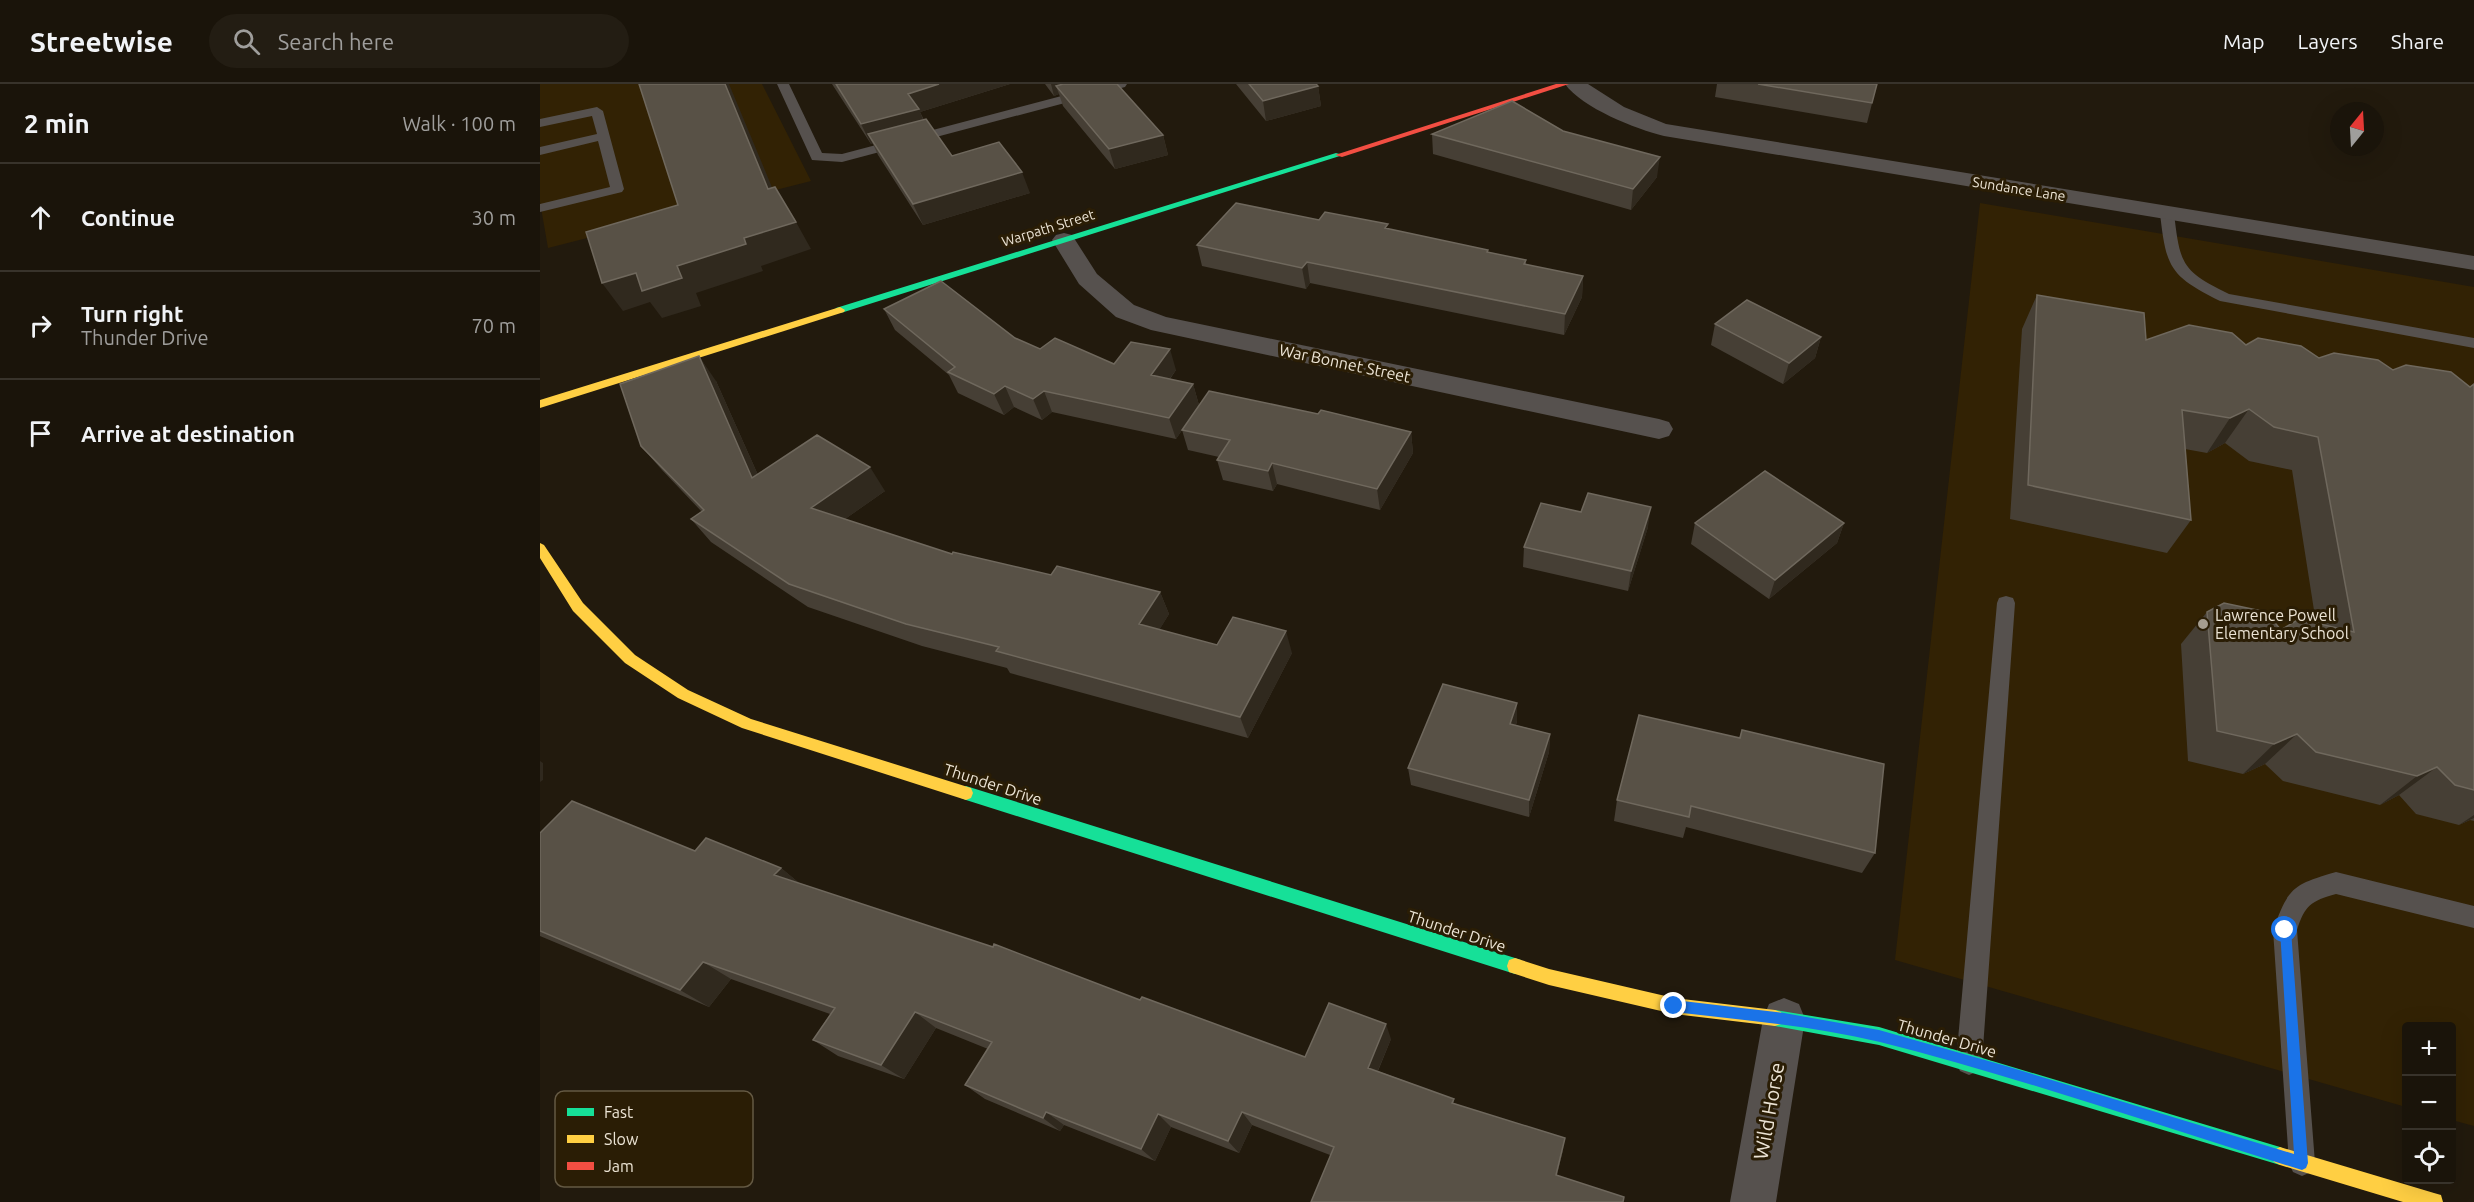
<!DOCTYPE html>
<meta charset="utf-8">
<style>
:root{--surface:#1a140a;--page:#231d13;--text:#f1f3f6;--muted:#9f9e9c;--line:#38332b}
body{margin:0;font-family:Ubuntu,sans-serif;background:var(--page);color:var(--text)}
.controls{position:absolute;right:18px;bottom:18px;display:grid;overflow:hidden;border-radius:6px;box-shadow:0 6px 24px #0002}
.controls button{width:54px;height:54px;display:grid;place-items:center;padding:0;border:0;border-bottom:2px solid var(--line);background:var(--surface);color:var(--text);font:30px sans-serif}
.compass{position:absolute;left:1790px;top:18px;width:54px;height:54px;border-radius:50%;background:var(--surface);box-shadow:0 6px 24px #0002;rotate:18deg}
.stop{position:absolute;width:18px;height:18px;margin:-14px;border:4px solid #1a73e8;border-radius:50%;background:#fff}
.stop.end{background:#1a73e8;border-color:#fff;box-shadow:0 2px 6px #0008}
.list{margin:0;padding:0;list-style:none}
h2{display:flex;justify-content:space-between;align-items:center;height:78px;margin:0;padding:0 24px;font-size:26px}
h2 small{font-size:20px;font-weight:400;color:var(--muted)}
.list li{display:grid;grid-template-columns:39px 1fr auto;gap:18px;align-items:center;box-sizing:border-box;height:108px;padding:0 24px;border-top:2px solid var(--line)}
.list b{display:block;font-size:22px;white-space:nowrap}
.list p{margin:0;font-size:20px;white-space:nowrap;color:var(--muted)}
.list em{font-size:20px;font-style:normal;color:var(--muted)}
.icon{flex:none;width:33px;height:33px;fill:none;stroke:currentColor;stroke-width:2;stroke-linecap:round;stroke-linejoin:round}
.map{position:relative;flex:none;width:1934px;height:1118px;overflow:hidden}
header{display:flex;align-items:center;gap:36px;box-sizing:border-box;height:84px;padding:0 30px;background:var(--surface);border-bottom:2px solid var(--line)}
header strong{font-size:28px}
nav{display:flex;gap:33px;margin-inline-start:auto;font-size:21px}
.search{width:420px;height:54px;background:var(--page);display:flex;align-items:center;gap:15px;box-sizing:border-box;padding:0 21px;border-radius:33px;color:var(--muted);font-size:22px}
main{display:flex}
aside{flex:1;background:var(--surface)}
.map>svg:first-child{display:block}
</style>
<header>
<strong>Streetwise</strong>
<div class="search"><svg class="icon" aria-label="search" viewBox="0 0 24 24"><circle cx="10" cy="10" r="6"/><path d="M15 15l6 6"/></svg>Search here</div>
<nav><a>Map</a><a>Layers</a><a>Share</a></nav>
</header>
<main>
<aside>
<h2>2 min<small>Walk · 100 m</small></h2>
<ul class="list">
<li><svg class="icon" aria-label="ahead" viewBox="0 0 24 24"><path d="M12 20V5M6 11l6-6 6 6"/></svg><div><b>Continue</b></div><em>30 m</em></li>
<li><svg class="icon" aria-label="right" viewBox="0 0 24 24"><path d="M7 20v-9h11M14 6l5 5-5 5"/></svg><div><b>Turn right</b><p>Thunder Drive</p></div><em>70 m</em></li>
<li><svg class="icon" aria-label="arrive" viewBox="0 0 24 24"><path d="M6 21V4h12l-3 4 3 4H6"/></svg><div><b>Arrive at destination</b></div></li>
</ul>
</aside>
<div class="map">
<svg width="1934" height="1118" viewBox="0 0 1934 1118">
<rect width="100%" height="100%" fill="#221a0d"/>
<path fill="#322204" d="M 0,0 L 222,0 L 271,97 L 8,164 L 0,118 Z
M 1440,119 L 1934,203 L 1934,1042 L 1912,1036 L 1912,942 L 1866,942 L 1866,1023 L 1355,876 Z"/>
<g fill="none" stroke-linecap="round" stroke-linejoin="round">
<path fill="#56514e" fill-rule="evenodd" d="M 237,0 L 249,0 L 282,69 L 302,70 L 567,0 L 587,0 L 585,3 L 302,78 L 272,76 Z
M 57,23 L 63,27 L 84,105 L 82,108 L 0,128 L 0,120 L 70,103 L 58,57 L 0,71 L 0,63 L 57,50 L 52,32 L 0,43 L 0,35 Z
M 1627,125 L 1634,129 C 1640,181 1642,187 1689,210 L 1934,254 L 1934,264 L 1680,217 C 1630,192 1626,184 1620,129 Z
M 1466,512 L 1473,514 L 1475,519 L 1442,978 L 1438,987 L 1429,991 L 1420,987 L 1416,978 L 1457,519 L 1459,514 Z
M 1796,788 L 1934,822 L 1934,844 L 1796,810 C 1771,817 1765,821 1757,846 L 1775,1079 L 1771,1088 L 1762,1092 L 1753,1088 L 1749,1079 L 1733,846 C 1749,803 1752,801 1796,788 Z"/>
<path fill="#56514e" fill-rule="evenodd" d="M 1025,0 L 1048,0 L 1084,23 L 1126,40 L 1934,172 L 1934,186 L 1124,52 C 1096,45 1042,24 1025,0 Z
M 524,149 L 532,151 L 557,190 L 594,221 L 626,233 L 1119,335 L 1129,338 L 1133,345 L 1129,352 L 1119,355 L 611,246 L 576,233 L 539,200 L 512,156 L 516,151 Z
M 1244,914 L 1259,920 L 1265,935 L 1236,1118 L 1190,1118 L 1223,935 L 1229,920 Z"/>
<path fill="#16e098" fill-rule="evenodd" d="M 796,69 L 803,71 L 304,228 L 300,229 L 295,226 L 296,224 Z
M 426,702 L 975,874 L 981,876 L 983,882 L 981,888 L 975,890 L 426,716 L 421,714 L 419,709 L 421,704 Z
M 1235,926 L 1339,943 L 1740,1063 L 1746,1066 L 1749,1072 L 1746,1078 L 1740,1081 L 1339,961 L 1235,942 L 1229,940 L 1227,934 L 1229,928 Z"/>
<path fill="#ffcf43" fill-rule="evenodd" d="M 300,223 L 305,226 L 304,228 L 0,324 L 0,316 Z
M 0,459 L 4,461 L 43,519 L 95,571 L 148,606 L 211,635 L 431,704 L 433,709 L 431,714 L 426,716 L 202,644 L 138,614 L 85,579 L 33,527 L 0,474 Z
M 975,874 L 1009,885 L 1134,914 L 1235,926 L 1241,928 L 1243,934 L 1241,940 L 1235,942 L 1134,930 L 1009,901 L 969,888 L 967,882 L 969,876 Z
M 1740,1063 L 1894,1109 L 1901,1111 L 1903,1118 L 1863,1118 L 1740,1081 L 1734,1078 L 1731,1072 L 1734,1066 Z"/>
<path fill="#f24e42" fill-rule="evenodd" d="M 1016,0 L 1029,0 L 802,73 L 795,71 Z"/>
</g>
<path fill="#463f35" d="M 292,0 L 470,0 L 380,28 L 384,36 L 412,72 L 490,109 L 383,141 L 338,71 L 333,60 L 331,60 Z
M 505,0 L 577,0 L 623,51 L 628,71 L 575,85 L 523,22 L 519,10 L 514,12 Z
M 696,0 L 776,0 L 778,2 L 781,22 L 726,37 Z
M 1177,0 L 1337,0 L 1327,39 L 1175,13 Z
M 1023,47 L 1117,93 L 1091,126 L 893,70 L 892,50 Z
M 779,136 L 849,145 L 948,166 L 948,169 L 986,176 L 986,181 L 1043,192 L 1042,213 L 1024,251 L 770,199 L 766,205 L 662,182 L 657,161 Z
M 1497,211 L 1606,256 L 1706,261 L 1779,274 L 1853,286 L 1930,303 L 1934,300 L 1934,737 L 1930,736 L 1919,741 L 1876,730 L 1859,711 L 1840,721 L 1743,697 L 1725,680 L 1703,690 L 1648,677 L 1641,560 L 1667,528 L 1741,546 L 1776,539 L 1752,386 L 1709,377 L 1685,359 L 1667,369 L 1645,365 L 1651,436 L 1627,469 L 1470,435 L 1482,245 Z
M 344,225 L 475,254 L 500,265 L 574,280 L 636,286 L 630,295 L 653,300 L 659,321 L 778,330 L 871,348 L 873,369 L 840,426 L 737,400 L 733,407 L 683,396 L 677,376 L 679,373 L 648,366 L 642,346 L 636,355 L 512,328 L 502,336 L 474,323 L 464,331 L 418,309 L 409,291 L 355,246 Z
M 1175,240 L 1281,253 L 1275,274 L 1243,300 L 1171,261 Z
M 176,297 L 218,391 L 345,407 L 305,435 L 412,470 L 511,491 L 620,508 L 629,530 L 619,546 L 677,561 L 752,569 L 708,654 L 470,589 L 467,584 L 382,562 L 268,523 L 171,458 L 151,435 L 162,428 L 122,386 L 101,362 Z
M 1155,439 L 1304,439 L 1297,459 L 1229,515 L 1151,460 Z
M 1108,443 L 1088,507 L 983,483 L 984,463 Z
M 977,619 L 977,637 L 976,641 L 1010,650 L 1009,668 L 989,733 L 871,701 L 868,684 Z
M 1202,646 L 1335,769 L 1322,789 L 1146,743 L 1143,754 L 1074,737 L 1077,716 L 1199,654 Z
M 0,749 L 155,767 L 241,784 L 259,799 L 765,973 L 851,955 L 838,987 L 914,1015 L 914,1019 L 1023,1066 L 1017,1091 L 790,1071 L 712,1041 L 699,1069 L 631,1043 L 615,1077 L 524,1041 L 520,1047 L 445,1015 L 425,1001 L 448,965 L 396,944 L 364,995 L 298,972 L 273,956 L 290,930 L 191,895 L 169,923 L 0,852 Z"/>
<path fill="#30291e" d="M 185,0 L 189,0 L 244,132 L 228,105 Z
M 399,0 L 470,0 L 380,28 L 387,45 L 328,50 L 333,60 L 331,60 L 321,40 L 368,10 Z
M 511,0 L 558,0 L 516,2 L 519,10 L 514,12 Z
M 778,2 L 781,22 L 726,37 L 723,17 Z
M 623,51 L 628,71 L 575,85 L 569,65 Z
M 1120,73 L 1117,93 L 1091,126 L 1093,105 Z
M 482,88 L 490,109 L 383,141 L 373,120 Z
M 256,138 L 271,165 L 221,182 L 223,187 L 156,209 L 161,222 L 122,234 L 110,218 L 83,227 L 62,199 L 96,189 L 137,182 L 204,154 Z
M 767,178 L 770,199 L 766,205 L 762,184 Z
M 1043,192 L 1042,213 L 1024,251 L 1025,230 Z
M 1281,253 L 1275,274 L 1243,300 L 1249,279 Z
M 630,265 L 636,286 L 617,312 L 611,291 Z
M 159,272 L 176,297 L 230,418 L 212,394 Z
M 653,300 L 659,321 L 636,355 L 629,334 Z
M 465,302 L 474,323 L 464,331 L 454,310 Z
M 504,307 L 512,328 L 502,336 L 493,315 Z
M 1709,325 L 1685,359 L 1667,369 L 1690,334 Z
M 871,348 L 873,369 L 840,426 L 837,405 Z
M 732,379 L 737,400 L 733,407 L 728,387 Z
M 330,383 L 345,407 L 288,447 L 271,424 Z
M 1111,423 L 1108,443 L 1088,507 L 1091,487 Z
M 1304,439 L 1297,459 L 1229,515 L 1235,496 Z
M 620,508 L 629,530 L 609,563 L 599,540 Z
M 746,547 L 752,569 L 708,654 L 700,633 Z
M 977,619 L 977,637 L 970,658 L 970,640 Z
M 1010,650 L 1009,668 L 989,733 L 989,716 Z
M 1757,650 L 1725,680 L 1703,690 L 1734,660 Z
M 0,677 L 3,679 L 3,696 L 0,698 Z
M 1897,683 L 1859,711 L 1840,721 L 1877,692 Z
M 1934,731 L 1934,734 L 1919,741 Z
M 241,784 L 264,803 L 234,791 Z
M 163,878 L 191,895 L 169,923 L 140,906 Z
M 375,928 L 396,944 L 364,995 L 341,981 Z
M 846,940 L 851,955 L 833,998 L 828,984 Z
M 506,1028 L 524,1041 L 520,1047 L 503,1034 Z
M 702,1028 L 712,1041 L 699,1069 L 688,1057 Z
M 618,1030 L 631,1043 L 615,1077 L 601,1065 Z
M 1025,1054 L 1023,1066 L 1014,1103 L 1016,1091 Z"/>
<path fill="#585146" stroke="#6f685d" stroke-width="1.5" d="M 99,0 L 185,0 L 228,105 L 235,103 L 256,138 L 204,154 L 206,160 L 137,182 L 142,194 L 102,207 L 96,189 L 62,199 L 46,148 L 138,121 Z
M 296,0 L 399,0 L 368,10 L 379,25 L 321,40 Z
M 523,0 L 577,0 L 623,51 L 569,65 L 516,2 Z
M 709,0 L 776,0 L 778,2 L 723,17 Z
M 1218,0 L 1337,0 L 1332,19 Z
M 972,17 L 1023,47 L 1120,73 L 1093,105 L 892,50 Z
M 386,35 L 412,72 L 459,58 L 482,88 L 373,120 L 328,50 Z
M 696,119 L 779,136 L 785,128 L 848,140 L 845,144 L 948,166 L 947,168 L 986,176 L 984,180 L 1043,192 L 1025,230 L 767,178 L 762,184 L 657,161 Z
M 401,197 L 475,254 L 500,265 L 515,254 L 574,280 L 591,258 L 630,265 L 611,291 L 653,300 L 629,334 L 504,307 L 493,315 L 465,302 L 454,310 L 408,288 L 415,283 L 344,225 Z
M 1497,211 L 1604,229 L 1606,256 L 1649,241 L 1692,249 L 1706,261 L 1718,254 L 1761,262 L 1779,274 L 1794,269 L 1838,276 L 1853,286 L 1866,281 L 1911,288 L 1930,303 L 1934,300 L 1934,706 L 1915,701 L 1897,683 L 1877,692 L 1776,668 L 1757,650 L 1734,660 L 1677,647 L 1667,528 L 1684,519 L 1726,528 L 1741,546 L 1759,535 L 1814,548 L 1778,353 L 1734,343 L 1709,325 L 1690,334 L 1642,326 L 1651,436 L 1488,401 Z
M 1207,216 L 1281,253 L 1249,279 L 1175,240 Z
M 159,272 L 212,394 L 277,351 L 330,383 L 271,424 L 412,470 L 413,468 L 511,491 L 517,482 L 620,508 L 599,540 L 677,561 L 693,533 L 746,547 L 700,633 L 456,567 L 459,563 L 366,540 L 249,500 L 151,435 L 164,426 L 101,362 L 80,300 Z
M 669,307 L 778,330 L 781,326 L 871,348 L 837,405 L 732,379 L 728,387 L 677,376 L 690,356 L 642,346 Z
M 1225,387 L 1304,439 L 1235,496 L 1155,439 Z
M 1048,409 L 1111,423 L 1091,487 L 984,463 L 1001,419 L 1041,428 Z
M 903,600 L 977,619 L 970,640 L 1010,650 L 989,716 L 868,684 Z
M 1099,631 L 1200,654 L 1202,646 L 1344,680 L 1335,769 L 1151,722 L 1149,733 L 1077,716 Z
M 32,717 L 155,767 L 166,754 L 241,784 L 234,791 L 453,863 L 454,860 L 600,916 L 602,913 L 765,973 L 789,919 L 846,940 L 828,984 L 914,1015 L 912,1019 L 1025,1054 L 1016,1091 L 1084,1113 L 1083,1118 L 771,1118 L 794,1063 L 702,1028 L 688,1057 L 618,1030 L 601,1065 L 506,1028 L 503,1034 L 425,1001 L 452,958 L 375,928 L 341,981 L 273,956 L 295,924 L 163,878 L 140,906 L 0,847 L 0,749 Z"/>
<path fill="#1a73e8" d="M 1745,840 L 1751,846 L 1768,1079 L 1766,1084 L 1762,1086 C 1622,1043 1482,994 1340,958 C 1273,942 1202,936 1134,928 L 1128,922 L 1134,916 L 1244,929 L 1339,946 L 1466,982 L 1754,1070 L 1740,846 Z"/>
<circle fill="#a59d8f" stroke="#2a1d05" stroke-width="2" cx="1663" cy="540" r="6"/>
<g text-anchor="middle" stroke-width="6" stroke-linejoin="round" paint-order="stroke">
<g font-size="14" fill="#ece4d5" stroke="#2a1d05">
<text transform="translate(1479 105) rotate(9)" y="5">Sundance Lane</text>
<text transform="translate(508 144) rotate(-17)" y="5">Warpath Street</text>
</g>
<g font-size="16" fill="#ece4d5" stroke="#2a1d05">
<text transform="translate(805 279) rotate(12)" y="6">War Bonnet Street</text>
<text transform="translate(453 700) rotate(18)" y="6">Thunder Drive</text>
<text transform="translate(917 847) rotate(18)" y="6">Thunder Drive</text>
<text transform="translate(1407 954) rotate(16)" y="6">Thunder Drive</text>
</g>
<g font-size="16" fill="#ece4d5" stroke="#2a1d05" text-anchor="start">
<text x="1675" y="537">Lawrence Powell<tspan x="1675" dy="18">Elementary School</tspan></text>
</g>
<g font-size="20" fill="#ece4d5" stroke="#2a1d05">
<text transform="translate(1229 1027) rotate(-80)" y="7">Wild Horse</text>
</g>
</g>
<rect x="15" y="1007" width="198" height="96" rx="9" fill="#2a1d05" stroke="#645943" stroke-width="1.5"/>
<rect x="27" y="1024" width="27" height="8" fill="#16e098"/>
<rect x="27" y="1051" width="27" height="8" fill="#ffcf43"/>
<rect x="27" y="1078" width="27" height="8" fill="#f24e42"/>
<g font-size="16" fill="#ece4d5">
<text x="64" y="1034">Fast</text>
<text x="64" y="1061">Slow</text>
<text x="64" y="1088">Jam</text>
</g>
</svg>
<div class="controls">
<button>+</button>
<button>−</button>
<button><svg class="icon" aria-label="locate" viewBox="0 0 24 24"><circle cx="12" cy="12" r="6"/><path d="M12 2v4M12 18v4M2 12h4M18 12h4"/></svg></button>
</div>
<svg class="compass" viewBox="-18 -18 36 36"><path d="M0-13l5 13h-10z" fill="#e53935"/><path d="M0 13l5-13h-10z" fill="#9f9e9c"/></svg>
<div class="stop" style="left:1745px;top:846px"></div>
<div class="stop end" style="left:1134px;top:922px"></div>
</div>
</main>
